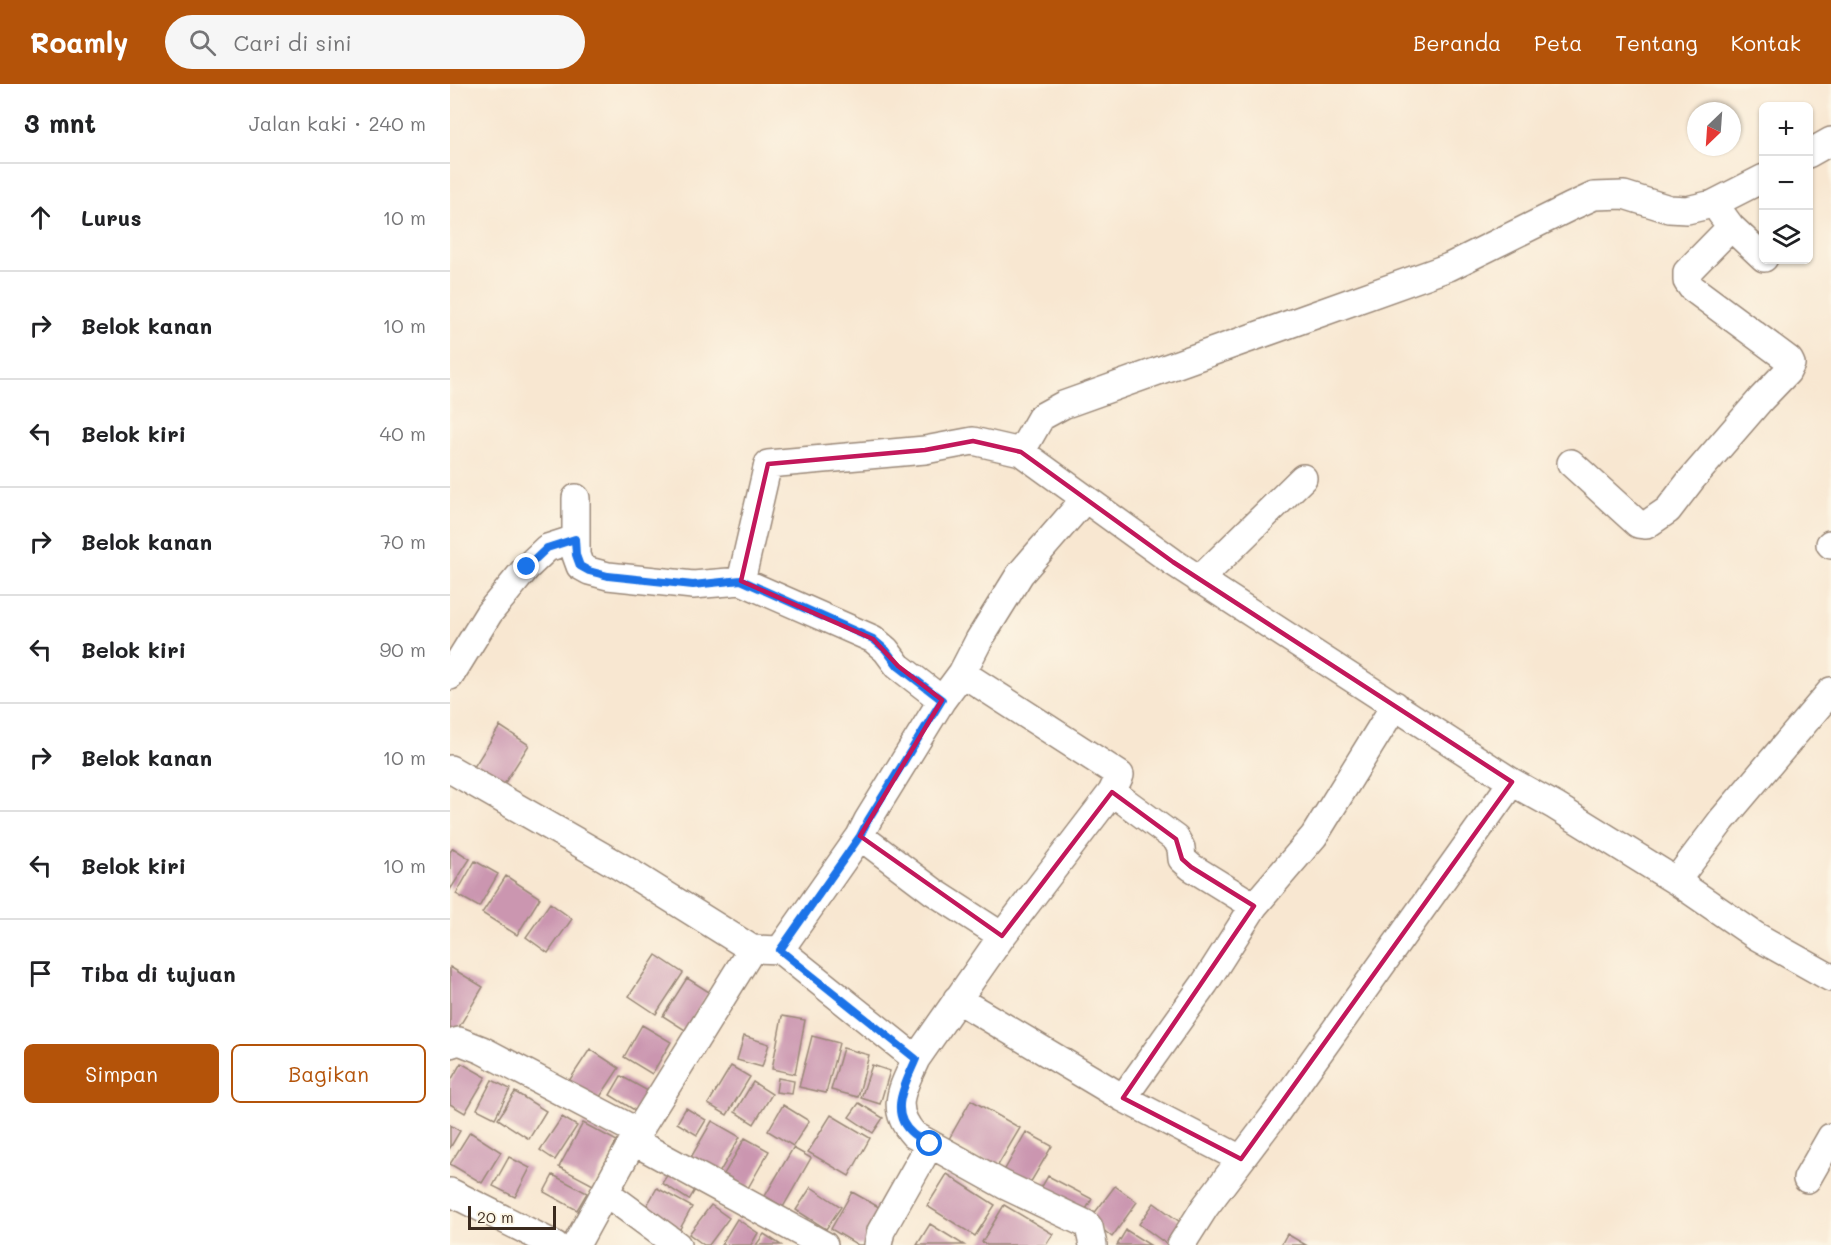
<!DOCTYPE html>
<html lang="id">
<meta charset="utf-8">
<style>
:root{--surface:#fff;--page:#f6f6f6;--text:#202124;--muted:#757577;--line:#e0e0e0;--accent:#b45309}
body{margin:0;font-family:Mali,sans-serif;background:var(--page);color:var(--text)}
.controls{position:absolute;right:18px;top:18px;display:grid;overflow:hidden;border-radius:9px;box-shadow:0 2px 4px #0004}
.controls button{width:54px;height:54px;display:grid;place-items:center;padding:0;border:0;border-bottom:2px solid var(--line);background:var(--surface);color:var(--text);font:30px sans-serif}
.compass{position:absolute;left:1237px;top:18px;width:54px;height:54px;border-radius:50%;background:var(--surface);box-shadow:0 2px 4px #0004;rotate:205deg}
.scale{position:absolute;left:18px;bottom:15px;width:88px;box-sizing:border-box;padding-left:6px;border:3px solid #3b2a1e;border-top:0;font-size:16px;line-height:21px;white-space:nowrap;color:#3b2a1e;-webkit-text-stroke:4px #fcf5e5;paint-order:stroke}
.stop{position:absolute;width:18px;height:18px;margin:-14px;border:4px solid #1a73e8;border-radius:50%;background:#fff}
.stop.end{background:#1a73e8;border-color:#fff;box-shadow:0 2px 6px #0008}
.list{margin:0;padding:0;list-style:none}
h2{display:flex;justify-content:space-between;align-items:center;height:78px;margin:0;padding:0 24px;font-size:26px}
h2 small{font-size:20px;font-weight:400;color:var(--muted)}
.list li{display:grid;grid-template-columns:39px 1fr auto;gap:18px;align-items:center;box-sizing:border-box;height:108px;padding:0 24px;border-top:2px solid var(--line)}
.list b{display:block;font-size:22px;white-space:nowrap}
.list em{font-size:20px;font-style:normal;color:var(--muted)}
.actions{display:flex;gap:12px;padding:18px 24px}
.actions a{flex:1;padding:14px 0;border:2px solid var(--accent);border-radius:9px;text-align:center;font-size:21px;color:var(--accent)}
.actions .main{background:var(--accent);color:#fff}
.icon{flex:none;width:33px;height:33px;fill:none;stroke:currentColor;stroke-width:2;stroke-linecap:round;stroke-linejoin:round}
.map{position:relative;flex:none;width:1381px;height:1161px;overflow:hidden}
header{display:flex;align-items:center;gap:36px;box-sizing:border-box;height:84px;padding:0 30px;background:var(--accent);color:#fff}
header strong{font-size:28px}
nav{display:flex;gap:33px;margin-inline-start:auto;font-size:21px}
.search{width:420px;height:54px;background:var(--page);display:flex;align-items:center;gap:15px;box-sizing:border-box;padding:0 21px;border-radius:33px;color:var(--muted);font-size:22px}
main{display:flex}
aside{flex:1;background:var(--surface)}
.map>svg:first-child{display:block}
</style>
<header>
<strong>Roamly</strong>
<div class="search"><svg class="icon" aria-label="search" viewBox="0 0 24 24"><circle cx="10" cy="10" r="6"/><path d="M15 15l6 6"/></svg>Cari di sini</div>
<nav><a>Beranda</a><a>Peta</a><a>Tentang</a><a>Kontak</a></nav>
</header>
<main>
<aside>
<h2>3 mnt<small>Jalan kaki · 240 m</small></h2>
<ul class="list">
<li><svg class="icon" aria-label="ahead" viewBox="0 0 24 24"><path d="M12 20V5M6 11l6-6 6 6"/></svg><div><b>Lurus</b></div><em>10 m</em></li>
<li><svg class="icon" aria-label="right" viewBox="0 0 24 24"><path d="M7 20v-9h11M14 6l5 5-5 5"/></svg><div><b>Belok kanan</b></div><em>10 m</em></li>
<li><svg class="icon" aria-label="left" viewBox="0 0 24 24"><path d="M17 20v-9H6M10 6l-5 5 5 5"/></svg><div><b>Belok kiri</b></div><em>40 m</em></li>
<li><svg class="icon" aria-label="right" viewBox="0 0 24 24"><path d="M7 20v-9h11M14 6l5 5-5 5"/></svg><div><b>Belok kanan</b></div><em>70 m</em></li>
<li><svg class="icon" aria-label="left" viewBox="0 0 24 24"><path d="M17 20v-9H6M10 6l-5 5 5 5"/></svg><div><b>Belok kiri</b></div><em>90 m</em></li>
<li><svg class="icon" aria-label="right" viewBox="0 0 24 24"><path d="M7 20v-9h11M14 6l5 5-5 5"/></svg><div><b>Belok kanan</b></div><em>10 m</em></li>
<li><svg class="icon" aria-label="left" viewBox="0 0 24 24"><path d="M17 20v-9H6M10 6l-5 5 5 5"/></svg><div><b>Belok kiri</b></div><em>10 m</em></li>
<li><svg class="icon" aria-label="arrive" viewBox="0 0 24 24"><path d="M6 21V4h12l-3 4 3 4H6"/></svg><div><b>Tiba di tujuan</b></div></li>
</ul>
<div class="actions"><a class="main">Simpan</a><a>Bagikan</a></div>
</aside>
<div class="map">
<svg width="1381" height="1161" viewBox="0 0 1381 1161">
<rect width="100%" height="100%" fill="#fcf5e5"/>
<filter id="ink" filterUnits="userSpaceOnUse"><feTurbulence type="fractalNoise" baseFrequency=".0167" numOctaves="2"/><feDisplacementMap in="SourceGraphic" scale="12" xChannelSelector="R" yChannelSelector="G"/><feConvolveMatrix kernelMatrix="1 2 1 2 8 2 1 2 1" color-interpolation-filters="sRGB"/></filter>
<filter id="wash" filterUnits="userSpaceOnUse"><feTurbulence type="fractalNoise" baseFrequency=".008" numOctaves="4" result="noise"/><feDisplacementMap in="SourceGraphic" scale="24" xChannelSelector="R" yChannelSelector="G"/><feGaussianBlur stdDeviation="1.35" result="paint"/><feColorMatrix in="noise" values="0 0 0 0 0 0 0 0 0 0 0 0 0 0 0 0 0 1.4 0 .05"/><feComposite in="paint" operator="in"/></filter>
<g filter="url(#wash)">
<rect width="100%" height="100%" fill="#f8e7d1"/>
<g id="blocks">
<path fill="#cb96b0" d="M 50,642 L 79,661 L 51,705 L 22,686 Z
M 3,764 L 20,775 L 0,806 L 0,768 Z
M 25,777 L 48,790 L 29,823 L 6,810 Z
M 56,792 L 90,814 L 67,851 L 32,829 Z
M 100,819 L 122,835 L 98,869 L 76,853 Z
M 206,871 L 233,889 L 206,930 L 179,912 Z
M 0,883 L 33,903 L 6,948 L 0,944 Z
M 237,894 L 259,908 L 235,946 L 213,932 Z
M 332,932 L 355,936 L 345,990 L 322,985 Z
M 192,941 L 221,958 L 202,990 L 174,973 Z
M 294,952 L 319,960 L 312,983 L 287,976 Z
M 362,952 L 389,959 L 376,1009 L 349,1003 Z
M 393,964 L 419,971 L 408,1013 L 381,1006 Z
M 140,965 L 169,984 L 146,1019 L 117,1000 Z
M 11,979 L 36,993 L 15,1029 L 0,1020 L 0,998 Z
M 422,981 L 440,987 L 430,1020 L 411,1014 Z
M 281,982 L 300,993 L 277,1031 L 258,1020 Z
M 171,992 L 198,1007 L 186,1027 L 160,1011 Z
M 328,994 L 344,997 L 342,1010 L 326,1008 Z
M 42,996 L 60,1005 L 45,1034 L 27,1025 Z
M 303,998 L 322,1010 L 304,1040 L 285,1028 Z
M 65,1008 L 96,1027 L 79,1055 L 48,1035 Z
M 521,1016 L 570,1044 L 547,1083 L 499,1055 Z
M 409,1019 L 433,1034 L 423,1049 L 399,1033 Z
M 333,1021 L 359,1037 L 343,1062 L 318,1047 Z
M 236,1024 L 256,1036 L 247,1051 L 227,1039 Z
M 381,1031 L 420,1054 L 399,1092 L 358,1068 Z
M 112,1033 L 127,1042 L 105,1076 L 90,1066 Z
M 262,1037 L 290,1053 L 268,1091 L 240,1075 Z
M 133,1039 L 167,1057 L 143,1101 L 109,1083 Z
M 0,1041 L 10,1047 L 0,1064 Z
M 20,1048 L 51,1068 L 32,1099 L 0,1080 Z
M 576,1048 L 602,1062 L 579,1101 L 554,1087 Z
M 295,1054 L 319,1067 L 298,1104 L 274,1090 Z
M 343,1064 L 361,1074 L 333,1123 L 315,1112 Z
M 59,1073 L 80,1084 L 65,1113 L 43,1102 Z
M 218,1090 L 245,1106 L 239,1116 L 212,1099 Z
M 497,1090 L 545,1121 L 525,1152 L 477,1122 Z
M 103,1091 L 137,1109 L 127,1126 L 94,1108 Z
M 598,1092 L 642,1115 L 631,1134 L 587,1111 Z
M 665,1102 L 687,1118 L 662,1153 L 640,1135 Z
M 361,1103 L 391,1123 L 376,1145 L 346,1126 Z
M 207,1104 L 242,1123 L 226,1152 L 191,1132 Z
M 402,1108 L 434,1126 L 414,1161 L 408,1161 L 381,1145 Z
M 704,1119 L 734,1141 L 718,1161 L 689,1140 Z
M 261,1121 L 279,1134 L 259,1161 L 254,1161 L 239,1150 Z
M 554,1121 L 603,1150 L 596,1161 L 537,1161 L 532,1158 Z
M 287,1135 L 308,1149 L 301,1161 L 271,1161 Z
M 480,1140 L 514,1161 L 467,1161 Z
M 676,1146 L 700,1161 L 667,1161 Z
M 314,1150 L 331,1161 L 306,1161 Z
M 837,1150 L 856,1161 L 831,1161 Z"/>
</g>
</g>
<g filter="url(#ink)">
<use href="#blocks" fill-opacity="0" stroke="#9a8878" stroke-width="1.5"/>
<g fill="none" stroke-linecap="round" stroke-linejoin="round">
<g stroke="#9a8878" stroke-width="30">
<path id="street" d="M 1358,70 L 1381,57
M 1270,128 L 1281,143 L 1314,174
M 571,368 L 591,333 L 613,321 L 999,183 L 1120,123 L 1144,112 L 1174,111 L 1219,125 L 1237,126 L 1263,120 L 1314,94
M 1121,379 L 1188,440 L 1196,441 L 1218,426 L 1241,396 L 1311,315 L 1337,288 L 1341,280 L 1339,276 L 1242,204 L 1237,197 L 1237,188 L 1281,143
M 126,414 L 126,471 L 130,482 L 139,487 L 158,492 L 243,501 L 291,497 L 423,555 L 436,566 L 448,582 L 492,616
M 1380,460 L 1381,461
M 749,496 L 853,394
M 291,497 L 318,380 L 475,366 L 523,357 L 571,368 L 723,478 L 1062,698 L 1105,722 L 1226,797 L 1306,852 L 1381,894
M 512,589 L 670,691 L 662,708 L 552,852
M 0,592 L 39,529 L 77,483 L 97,464 L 125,455
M 0,685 L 171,783 L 302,865 L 330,866 L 466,975 L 552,852 L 484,808 L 410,752
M 662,708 L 726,755 L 731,764 L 732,775 L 741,783 L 804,822
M 1226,797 L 1272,736 L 1381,607
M 330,866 L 410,752 L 418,736 L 492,616 L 512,589 L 529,556 L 570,490 L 635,415
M 507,915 L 673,1014 L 791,1075
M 0,960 L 9,957 L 32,966 L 188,1048
M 466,975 C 453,1004 439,1024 464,1051 L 554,1101 L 636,1140 L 639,1143 L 643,1161
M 673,1014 L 755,899 L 804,822 L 864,752 L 945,621
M 183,1057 L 374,1161
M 1357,1095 L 1381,1053
M 0,1108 L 105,1161
M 155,1108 L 227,1161
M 126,1161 L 188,1048 L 302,865
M 428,1161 L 431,1147 L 480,1060
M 731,1161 L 755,1123 L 823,1033 L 1062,698"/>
</g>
<use href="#street" stroke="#fff" stroke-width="27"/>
</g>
</g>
<g fill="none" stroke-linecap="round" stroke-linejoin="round" filter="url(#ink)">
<path stroke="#1a73e8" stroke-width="8" d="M 77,483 L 97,464 L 125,455 L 126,471 L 130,482 L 139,487 L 158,492 L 243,501 L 291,496 L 423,555 L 436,566 L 448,582 L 492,616 L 418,736 L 410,752 L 330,866 L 466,975 C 456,999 437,1029 463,1050 C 468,1054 475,1057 480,1060"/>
</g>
<path fill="none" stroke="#c2185b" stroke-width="4.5" stroke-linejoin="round" d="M 523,357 L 571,368 L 723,478 L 1062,698 L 791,1075 L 673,1014 L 804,822 L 741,783 L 732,775 L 726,755 L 662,708 L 552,852 L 410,752 L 492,616 L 448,582 L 423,555 L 291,497 L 318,380 L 475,366 Z"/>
</svg>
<div class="controls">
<button>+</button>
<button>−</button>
<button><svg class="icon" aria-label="layers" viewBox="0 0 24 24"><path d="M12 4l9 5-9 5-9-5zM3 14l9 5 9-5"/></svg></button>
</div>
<svg class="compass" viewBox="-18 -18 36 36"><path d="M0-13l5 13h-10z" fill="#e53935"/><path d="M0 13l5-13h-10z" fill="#757577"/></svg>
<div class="scale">20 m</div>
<div class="stop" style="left:480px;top:1060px"></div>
<div class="stop end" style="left:77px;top:483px"></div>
</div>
</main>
